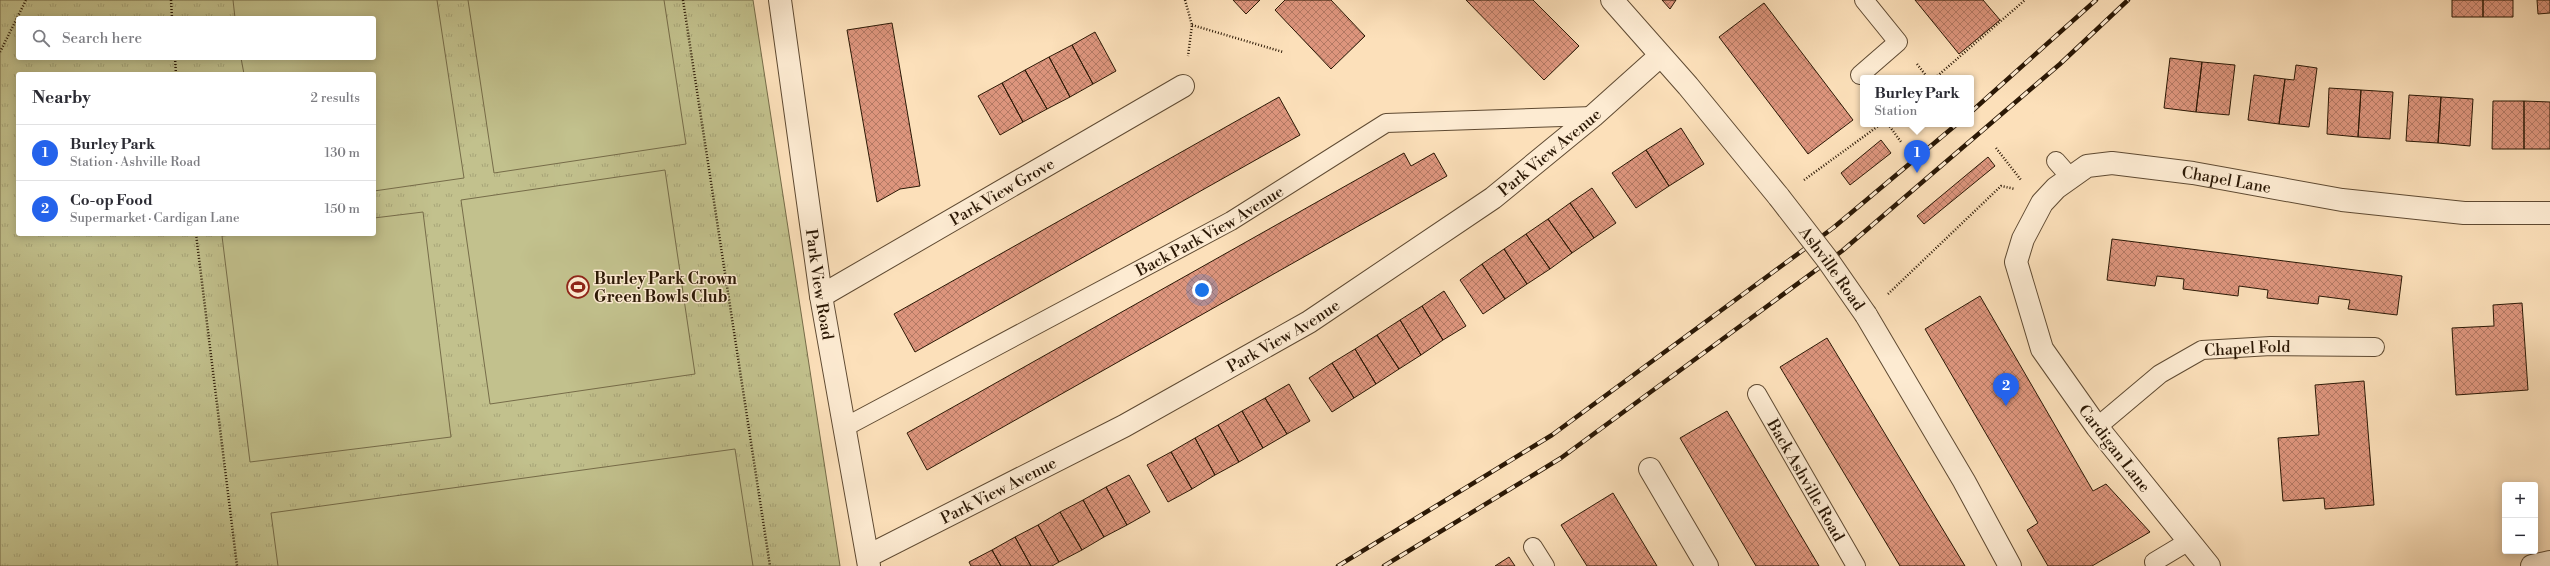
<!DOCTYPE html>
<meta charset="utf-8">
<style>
:root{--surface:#fff;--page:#f7f7f7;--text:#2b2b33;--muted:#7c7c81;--line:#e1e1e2;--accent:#2563eb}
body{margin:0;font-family:"Libre Bodoni",serif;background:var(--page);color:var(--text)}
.controls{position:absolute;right:12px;bottom:12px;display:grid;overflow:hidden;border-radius:4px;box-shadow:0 2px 10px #0003}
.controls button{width:36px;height:36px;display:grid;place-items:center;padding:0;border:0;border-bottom:1px solid var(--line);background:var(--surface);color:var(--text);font:20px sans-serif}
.you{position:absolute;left:1202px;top:290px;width:14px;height:14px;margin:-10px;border:3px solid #fff;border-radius:50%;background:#1a73e8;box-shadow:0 0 0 6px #1a73e833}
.badge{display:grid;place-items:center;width:26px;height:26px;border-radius:50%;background:var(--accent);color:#fff;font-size:13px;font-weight:700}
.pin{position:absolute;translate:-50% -33px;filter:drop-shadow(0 1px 2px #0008)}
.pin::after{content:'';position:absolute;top:21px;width:14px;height:12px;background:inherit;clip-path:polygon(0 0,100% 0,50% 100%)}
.popup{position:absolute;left:1860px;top:75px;width:114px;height:52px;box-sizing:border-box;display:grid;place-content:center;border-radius:4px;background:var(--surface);filter:drop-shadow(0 1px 3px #0005);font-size:13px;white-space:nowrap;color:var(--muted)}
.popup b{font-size:15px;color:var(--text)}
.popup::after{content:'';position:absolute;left:50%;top:100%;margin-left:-8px;border:8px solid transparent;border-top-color:var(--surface)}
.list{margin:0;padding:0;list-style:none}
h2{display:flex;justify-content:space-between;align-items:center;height:52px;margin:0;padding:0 16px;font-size:17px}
h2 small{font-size:13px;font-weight:400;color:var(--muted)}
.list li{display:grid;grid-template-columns:26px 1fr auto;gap:12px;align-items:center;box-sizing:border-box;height:56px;padding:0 16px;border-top:1px solid var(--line)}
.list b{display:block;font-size:15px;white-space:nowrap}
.list p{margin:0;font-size:13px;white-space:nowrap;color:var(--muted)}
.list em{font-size:13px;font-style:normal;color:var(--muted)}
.icon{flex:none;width:22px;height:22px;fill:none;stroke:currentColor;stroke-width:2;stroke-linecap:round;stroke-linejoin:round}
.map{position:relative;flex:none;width:2550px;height:566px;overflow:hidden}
.search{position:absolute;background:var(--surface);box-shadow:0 2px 10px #0003;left:16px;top:16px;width:360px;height:44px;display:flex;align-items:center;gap:10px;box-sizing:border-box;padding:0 14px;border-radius:4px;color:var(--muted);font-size:15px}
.panel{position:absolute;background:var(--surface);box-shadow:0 2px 10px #0003;left:16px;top:72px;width:360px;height:164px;border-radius:4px}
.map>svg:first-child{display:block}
</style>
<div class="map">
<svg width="2550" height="566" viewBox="0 0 2550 566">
<defs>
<pattern id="park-tufts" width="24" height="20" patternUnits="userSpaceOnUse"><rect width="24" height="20" fill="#c2c18d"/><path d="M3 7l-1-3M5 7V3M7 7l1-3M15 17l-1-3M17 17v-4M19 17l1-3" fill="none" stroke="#a7a578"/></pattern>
<pattern id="building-cross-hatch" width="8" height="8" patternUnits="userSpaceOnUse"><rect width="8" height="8" fill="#dd957d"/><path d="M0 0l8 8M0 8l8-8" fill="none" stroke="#b37964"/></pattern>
</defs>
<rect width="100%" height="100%" fill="#fce0ba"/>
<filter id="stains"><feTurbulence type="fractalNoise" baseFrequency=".005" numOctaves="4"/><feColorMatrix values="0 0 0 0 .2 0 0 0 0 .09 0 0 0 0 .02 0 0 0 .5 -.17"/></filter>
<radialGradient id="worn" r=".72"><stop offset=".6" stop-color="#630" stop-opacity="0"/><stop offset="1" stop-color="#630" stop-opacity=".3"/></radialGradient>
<path fill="url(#park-tufts)" stroke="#766c49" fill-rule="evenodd" d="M 0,0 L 753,0 L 840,566 L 0,566 ZM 18,18 L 374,18 L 374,58 L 18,58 ZM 18,74 L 374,74 L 374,234 L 18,234 Z"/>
<path fill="#c2c18d" stroke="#766c49" d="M 233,0 L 437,0 L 464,178 L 374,191 L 374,74 L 244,74 L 241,58 L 374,58 L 374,18 L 235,18 Z
M 468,0 L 664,0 L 686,144 L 494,173 Z
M 665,170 L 695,374 L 490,404 L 461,200 Z
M 423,212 L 451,437 L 250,462 L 222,236 L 241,234 L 374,234 L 374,218 Z
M 735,449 L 753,566 L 278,566 L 271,513 Z"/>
<path fill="url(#building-cross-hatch)" stroke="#2b1805" d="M 1233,0 L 1260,0 L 1246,14 Z
M 1285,0 L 1331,0 L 1365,36 L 1331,69 L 1275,10 Z
M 1466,0 L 1533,0 L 1579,46 L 1544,80 Z
M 1662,0 L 1676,0 L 1670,9 Z
M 1915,0 L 1983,0 L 2000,20 L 1959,54 Z
M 2452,0 L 2483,0 L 2483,17 L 2452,17 Z
M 2483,0 L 2513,0 L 2513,17 L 2483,17 Z
M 2537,0 L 2550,0 L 2550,13 L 2538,14 Z
M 1764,3 L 1853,120 L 1808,154 L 1719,37 Z
M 892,23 L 920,186 L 900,189 L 877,202 L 847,30 Z
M 1095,32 L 1116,71 L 1093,84 L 1072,45 Z
M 1072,45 L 1093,84 L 1070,97 L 1049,57 Z
M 1049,57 L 1070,97 L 1047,109 L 1025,70 Z
M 2170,58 L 2202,62 L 2196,112 L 2164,108 Z
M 2202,62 L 2235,65 L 2229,115 L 2196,112 Z
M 2296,65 L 2317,68 L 2309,127 L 2279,124 L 2285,79 L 2294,80 Z
M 1025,70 L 1047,109 L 1023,122 L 1002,83 Z
M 2254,75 L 2285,79 L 2279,124 L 2248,120 Z
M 1002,83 L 1023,122 L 1000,135 L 978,96 Z
M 2329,88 L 2361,90 L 2358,137 L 2327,134 Z
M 2361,90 L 2393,92 L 2390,139 L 2358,137 Z
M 2409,95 L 2441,97 L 2438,143 L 2406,141 Z
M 1279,97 L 1300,135 L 915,352 L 894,314 Z
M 2441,97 L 2473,99 L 2470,146 L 2438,143 Z
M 2493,101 L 2524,101 L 2524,149 L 2492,149 Z
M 2524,101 L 2550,102 L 2550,149 L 2524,149 Z
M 1681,128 L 1704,164 L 1669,186 L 1646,150 Z
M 1881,140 L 1891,153 L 1850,185 L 1841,173 Z
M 1646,150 L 1669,186 L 1636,208 L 1612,173 Z
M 1404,153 L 1411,166 L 1434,153 L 1447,176 L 927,470 L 907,433 Z
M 1988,157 L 1995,166 L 1924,224 L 1917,216 Z
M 1592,188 L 1616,223 L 1594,238 L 1570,203 Z
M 1570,203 L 1594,238 L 1572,253 L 1548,219 Z
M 1548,219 L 1572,253 L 1550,269 L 1526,234 Z
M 1526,234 L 1550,269 L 1527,284 L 1504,249 Z
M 2112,239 L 2402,276 L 2397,315 L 2348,309 L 2350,300 L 2319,296 L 2318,304 L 2267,298 L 2268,290 L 2239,286 L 2238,296 L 2183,289 L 2184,279 L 2157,276 L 2155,286 L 2107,280 Z
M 1504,249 L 1527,284 L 1505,299 L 1482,264 Z
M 1482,264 L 1505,299 L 1483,314 L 1460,280 Z
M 1444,291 L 1466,326 L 1443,340 L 1422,306 Z
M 1980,296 L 2093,491 L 2106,484 L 2150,532 L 2092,566 L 2048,566 L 2027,530 L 2038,523 L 1925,329 Z
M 2522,303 L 2528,390 L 2456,395 L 2452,328 L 2494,326 L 2493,305 Z
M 1422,306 L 1443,340 L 1421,355 L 1400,320 Z
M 1400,320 L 1421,355 L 1399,369 L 1377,335 Z
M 1377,335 L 1399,369 L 1376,384 L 1355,349 Z
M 1827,338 L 1965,566 L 1900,566 L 1780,367 Z
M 1355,349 L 1376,384 L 1354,398 L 1332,363 Z
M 1332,363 L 1354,398 L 1332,412 L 1309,378 Z
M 2364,381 L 2374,505 L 2325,509 L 2324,498 L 2283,501 L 2278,438 L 2319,435 L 2315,385 Z
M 1289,384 L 1310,421 L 1287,434 L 1265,398 Z
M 1265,398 L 1287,434 L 1263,448 L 1242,411 Z
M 1242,411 L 1263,448 L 1239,462 L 1218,425 Z
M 1727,411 L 1819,566 L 1756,566 L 1680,438 Z
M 1218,425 L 1239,462 L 1215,475 L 1195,438 Z
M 1195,438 L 1215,475 L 1192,489 L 1171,452 Z
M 1171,452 L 1192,489 L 1168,502 L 1147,465 Z
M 1129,475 L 1150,512 L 1127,525 L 1106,487 Z
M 1106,487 L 1127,525 L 1104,537 L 1083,500 Z
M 1613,493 L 1657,566 L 1587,566 L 1561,525 Z
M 1083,500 L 1104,537 L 1082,550 L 1060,512 Z
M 1060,512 L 1082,550 L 1059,562 L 1038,525 Z
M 1038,525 L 1059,562 L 1052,566 L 1031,566 L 1015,537 Z
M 1015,537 L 1031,566 L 1001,566 L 992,550 Z
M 992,550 L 1001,566 L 971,566 L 969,562 Z
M 1509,557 L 1515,566 L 1495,566 Z"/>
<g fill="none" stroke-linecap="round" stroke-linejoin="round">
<g stroke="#5f4a32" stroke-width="20">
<g id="service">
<path d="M 1860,75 L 1898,42 L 1864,0"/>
<path d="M 2056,161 L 2070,177"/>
<path id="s1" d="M 1757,394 L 1856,566"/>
<path id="s2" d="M 845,427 L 1231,221 L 1386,123 L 1593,116"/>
<path id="s3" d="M 2097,427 L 2160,374 L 2202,350 L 2271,346 L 2375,347"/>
<path d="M 1533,547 L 1545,566"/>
<path d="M 2154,562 L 2189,541"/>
</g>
</g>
<g stroke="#5f4a32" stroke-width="24">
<g id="minor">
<path id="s4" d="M 780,0 L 821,296 L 869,566"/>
<path d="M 1612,0 L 1688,86 L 1779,197"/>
<path id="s5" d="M 821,296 L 1183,86"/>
<path d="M 1866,315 L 1964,481 L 2010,566"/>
<path d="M 1650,469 L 1707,566"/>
<path id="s6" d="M 868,556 L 1124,426 L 1309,322 L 1493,198 L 1593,116 L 1660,56"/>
<path id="s7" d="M 2209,566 L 2097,427 L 2042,349 L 2016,262 L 2023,239 L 2042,203 L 2056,188 L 2087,166 L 2112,163 L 2193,173 L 2342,200 L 2464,213 L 2550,213"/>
</g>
</g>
<g stroke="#5f4a32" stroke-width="24">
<path id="tertiary" d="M 2532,566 L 2550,562"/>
</g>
<path stroke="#2b1805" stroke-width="2.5" stroke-dasharray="1 2" stroke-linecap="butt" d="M 171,0 L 172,18
M 683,0 L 770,566
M 1185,0 L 1192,25 L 1188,56
M 1192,25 L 1283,52
M 0,52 L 26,0
M 175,58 L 176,74
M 1917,64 L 1928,78
M 1935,78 L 2025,0
M 1888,124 L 1901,142
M 1996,148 L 2021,180
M 1804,180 L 1881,124
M 196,234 L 237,566
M 1888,294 L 2001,186 L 2015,189"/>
<use href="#service" stroke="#fdebd2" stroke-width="18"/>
<use href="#minor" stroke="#fdebd2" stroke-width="22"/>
<use href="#tertiary" stroke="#fdebd2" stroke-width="22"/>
<g stroke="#2b1805" stroke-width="4.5">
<path id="rail" d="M 1971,112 L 2096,0
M 1338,566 L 1552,435 L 1833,228 L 1957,124
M 1384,566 L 1561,458 L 1842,251 L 2060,64 L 2128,0"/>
</g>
<use href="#rail" stroke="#fdebd2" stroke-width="3" stroke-dasharray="9" stroke-linecap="butt"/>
<g stroke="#5f4a32" stroke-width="24" stroke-linecap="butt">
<g id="minor-bridge">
<path id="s8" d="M 1779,197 L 1827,259 L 1866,315"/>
</g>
</g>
<use href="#minor-bridge" stroke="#fdebd2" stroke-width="22"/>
</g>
<defs>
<g id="stadium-ring" transform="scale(1.15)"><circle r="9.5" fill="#fdebd2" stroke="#8f2418" stroke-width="1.5"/><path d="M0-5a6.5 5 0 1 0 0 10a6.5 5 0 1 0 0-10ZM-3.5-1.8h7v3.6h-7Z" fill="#8f2418"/></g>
</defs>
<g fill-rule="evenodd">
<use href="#stadium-ring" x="578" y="287"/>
</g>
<g text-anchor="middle" stroke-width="3" stroke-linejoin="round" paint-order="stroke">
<g font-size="16" fill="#2b1805" stroke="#fdebd2">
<text dy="6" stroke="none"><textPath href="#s6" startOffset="794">Park View Avenue</textPath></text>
<text dy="6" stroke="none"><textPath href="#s7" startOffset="629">Chapel Lane</textPath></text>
<text dy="6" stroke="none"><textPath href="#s5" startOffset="209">Park View Grove</textPath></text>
<text dy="6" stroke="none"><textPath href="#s2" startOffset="414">Back Park View Avenue</textPath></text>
<text dy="6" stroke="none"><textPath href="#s8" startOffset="89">Ashville Road</textPath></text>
<text dy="6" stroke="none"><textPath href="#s4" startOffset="287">Park View Road</textPath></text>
<text dy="6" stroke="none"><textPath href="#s6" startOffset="470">Park View Avenue</textPath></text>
<text dy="6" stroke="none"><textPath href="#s3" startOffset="176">Chapel Fold</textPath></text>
<text transform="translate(2115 448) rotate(52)" y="6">Cardigan Lane</text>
<text dy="6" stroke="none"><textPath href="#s1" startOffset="99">Back Ashville Road</textPath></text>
<text dy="6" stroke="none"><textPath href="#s6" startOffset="146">Park View Avenue</textPath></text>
</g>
<g font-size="16" font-weight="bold" fill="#2b1805" stroke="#fdebd2" text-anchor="start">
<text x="594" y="284">Burley Park Crown<tspan x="594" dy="18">Green Bowls Club</tspan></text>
</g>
</g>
<rect width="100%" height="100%" filter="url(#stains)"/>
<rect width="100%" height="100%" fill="url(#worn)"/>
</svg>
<div class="controls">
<button>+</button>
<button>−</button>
</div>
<div class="you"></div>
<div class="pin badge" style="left:1917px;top:173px">1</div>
<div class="popup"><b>Burley Park</b>Station</div>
<div class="pin badge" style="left:2006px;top:406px">2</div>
<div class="search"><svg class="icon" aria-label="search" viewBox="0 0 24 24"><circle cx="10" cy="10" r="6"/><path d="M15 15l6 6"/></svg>Search here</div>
<section class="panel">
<h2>Nearby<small>2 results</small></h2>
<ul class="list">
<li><span class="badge">1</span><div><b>Burley Park</b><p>Station · Ashville Road</p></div><em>130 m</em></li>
<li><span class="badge">2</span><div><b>Co-op Food</b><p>Supermarket · Cardigan Lane</p></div><em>150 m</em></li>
</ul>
</section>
</div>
